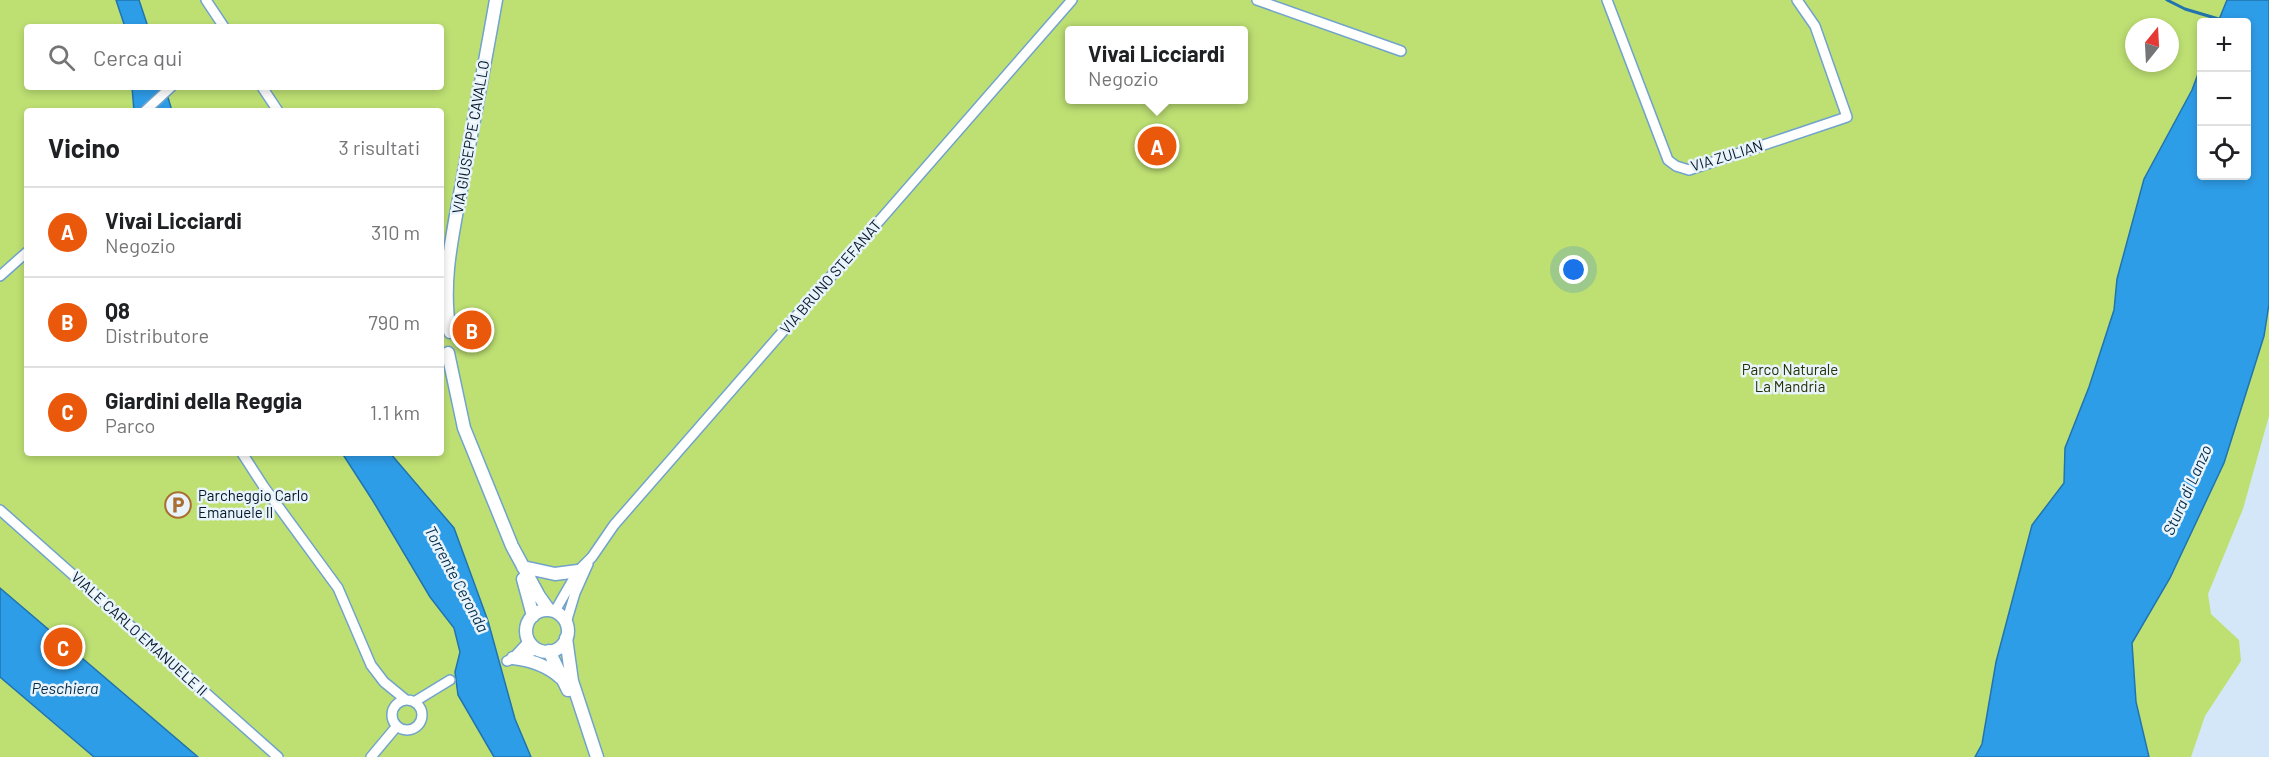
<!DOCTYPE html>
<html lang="it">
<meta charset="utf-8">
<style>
:root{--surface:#fff;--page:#f6f6f6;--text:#202124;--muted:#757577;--line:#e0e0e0;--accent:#ea580c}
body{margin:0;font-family:Barlow,sans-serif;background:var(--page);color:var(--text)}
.controls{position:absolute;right:18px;top:18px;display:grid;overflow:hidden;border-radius:6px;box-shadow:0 3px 9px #0003}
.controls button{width:54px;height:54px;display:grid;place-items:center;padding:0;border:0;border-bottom:2px solid var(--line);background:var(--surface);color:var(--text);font:30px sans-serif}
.compass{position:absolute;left:2125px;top:18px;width:54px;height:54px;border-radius:50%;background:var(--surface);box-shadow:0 3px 9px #0003;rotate:18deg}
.you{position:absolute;left:1574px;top:270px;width:21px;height:21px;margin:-15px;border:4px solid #fff;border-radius:50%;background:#1a73e8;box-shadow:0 0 0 9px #1a73e833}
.badge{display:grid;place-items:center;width:39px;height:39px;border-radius:50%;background:var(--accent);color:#fff;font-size:20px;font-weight:700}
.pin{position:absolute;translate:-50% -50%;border:3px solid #fff;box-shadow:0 2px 6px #0006}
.popup{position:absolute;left:1065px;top:26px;width:183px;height:78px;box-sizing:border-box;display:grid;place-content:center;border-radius:6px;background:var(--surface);filter:drop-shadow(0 2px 4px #0005);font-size:20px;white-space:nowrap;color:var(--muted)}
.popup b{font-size:22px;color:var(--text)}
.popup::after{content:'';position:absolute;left:50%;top:100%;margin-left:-12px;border:12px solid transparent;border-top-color:var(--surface)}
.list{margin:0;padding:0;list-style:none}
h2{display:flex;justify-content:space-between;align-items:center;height:78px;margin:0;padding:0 24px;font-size:26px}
h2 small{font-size:20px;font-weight:400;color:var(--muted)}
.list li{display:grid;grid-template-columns:39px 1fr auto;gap:18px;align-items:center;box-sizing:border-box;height:90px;padding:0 24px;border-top:2px solid var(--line)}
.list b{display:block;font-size:22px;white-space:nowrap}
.list p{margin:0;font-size:20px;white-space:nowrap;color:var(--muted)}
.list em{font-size:20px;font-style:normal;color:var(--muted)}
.icon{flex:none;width:33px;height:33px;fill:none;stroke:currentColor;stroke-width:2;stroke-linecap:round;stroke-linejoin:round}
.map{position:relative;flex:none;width:2269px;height:757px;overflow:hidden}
.search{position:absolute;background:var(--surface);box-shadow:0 3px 9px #0003;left:24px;top:24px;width:420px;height:66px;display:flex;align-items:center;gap:15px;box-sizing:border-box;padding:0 21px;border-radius:6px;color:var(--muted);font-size:22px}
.panel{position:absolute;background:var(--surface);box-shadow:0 3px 9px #0003;left:24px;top:108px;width:420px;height:348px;border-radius:6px}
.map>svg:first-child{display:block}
</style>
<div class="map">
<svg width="2269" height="757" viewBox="0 0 2269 757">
<rect width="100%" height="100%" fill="#d3e7f8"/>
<path fill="#bee073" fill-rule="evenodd" d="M 0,0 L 2269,0 L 2269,416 L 2243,509 L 2208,594 L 2211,614 L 2239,640 L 2241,661 L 2205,716 L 2191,757 L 0,757 ZM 2202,22 L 2246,22 L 2246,176 L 2202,176 ZM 27,27 L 441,27 L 441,87 L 27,87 ZM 2134,27 L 2170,27 L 2170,63 L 2134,63 ZM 1070,30 L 1244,30 L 1244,100 L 1070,100 ZM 27,111 L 441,111 L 441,453 L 27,453 Z"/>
<path fill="#2e9de8" stroke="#2174ae" stroke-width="1.5" d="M 116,0 L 139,0 L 148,27 L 125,27 Z
M 2227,0 L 2269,0 L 2269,304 L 2264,336 L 2224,463 L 2170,578 L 2132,643 L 2136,702 L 2149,757 L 1975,757 L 1982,744 L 1996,662 L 2032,525 L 2064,483 L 2065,448 L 2089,387 L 2114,310 L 2117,279 L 2144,179 L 2192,90 L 2201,66 L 2202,176 L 2246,176 L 2246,22 L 2218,22 Z
M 132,87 L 165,87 L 172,111 L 134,111 Z
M 342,453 L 390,453 L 454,528 L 488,621 L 515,719 L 531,757 L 494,757 L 458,695 L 455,672 L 460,652 L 454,628 L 430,597 L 373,501 Z
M 0,588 L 198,757 L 94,757 L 0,677 Z"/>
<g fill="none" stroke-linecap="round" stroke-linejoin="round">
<path stroke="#2174ae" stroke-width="3" d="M 2167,0 L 2185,9 L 2222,20"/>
<g stroke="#71a3cb" stroke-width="12">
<path id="minor" d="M 206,0 L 224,27
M 1257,0 L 1401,51
M 1607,0 L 1668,160 L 1676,166 L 1689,170 L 1847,117 L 1815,26 L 1797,0
M 262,87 L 278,111
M 145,111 L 171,87
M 0,276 L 27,252
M 242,453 L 264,487 L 338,588 L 371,665 L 384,682 L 406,700
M 0,510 L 278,757
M 555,611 L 578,571 L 592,557 L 614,525 L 1072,0
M 566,623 L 575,593 L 588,564
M 514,657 L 529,641
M 507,661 L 538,649
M392 715a15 15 0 1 1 30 0a15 15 0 1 1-30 0Z
M 414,702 L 450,680
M 371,757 L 397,726"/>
</g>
<g stroke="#71a3cb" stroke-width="15">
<path id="tertiary" d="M 450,332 C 440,279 455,225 464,172 C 475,115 486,57 496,0
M 448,353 L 464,428 L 512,546 L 539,596 L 549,610
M 523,567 L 555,574 L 578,571
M 523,579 L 533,616
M526 631a21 21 0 1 1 42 0a21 21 0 1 1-42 0Z
M 566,638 L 572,681 L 597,757
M 549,651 L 568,690
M 513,658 C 531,660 548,666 561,678"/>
</g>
<use href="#minor" stroke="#fff" stroke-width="9"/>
<use href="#tertiary" stroke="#fff" stroke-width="12"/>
</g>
<defs>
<g id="parking-ring" transform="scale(1.35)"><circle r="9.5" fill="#e9f3fc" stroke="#aa6e31" stroke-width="1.5"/><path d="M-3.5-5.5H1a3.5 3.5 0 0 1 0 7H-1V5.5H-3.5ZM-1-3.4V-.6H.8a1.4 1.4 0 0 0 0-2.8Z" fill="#aa6e31"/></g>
</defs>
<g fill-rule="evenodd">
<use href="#parking-ring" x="178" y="505"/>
</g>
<g text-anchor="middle" stroke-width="5" stroke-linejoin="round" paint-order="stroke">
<g font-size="15" fill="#031625" stroke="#e9f3fc">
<text transform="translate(471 137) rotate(-80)" y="5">VIA GIUSEPPE CAVALLO</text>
<text transform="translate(1727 156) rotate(-17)" y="5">VIA ZULIAN</text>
<text transform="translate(831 277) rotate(-49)" y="5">VIA BRUNO STEFANAT</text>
<text transform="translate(139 634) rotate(42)" y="5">VIALE CARLO EMANUELE II</text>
</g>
<g font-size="15" fill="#253101" stroke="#e9f3fc">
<text x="1790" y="375">Parco Naturale<tspan x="1790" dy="17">La Mandria</tspan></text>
</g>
<g font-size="15" fill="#031625" stroke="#e9f3fc" text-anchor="start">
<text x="198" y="501">Parcheggio Carlo<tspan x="198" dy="17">Emanuele II</tspan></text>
</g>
<g font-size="16" font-style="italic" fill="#002c49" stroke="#e9f3fc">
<text transform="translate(2187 490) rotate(-66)" y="6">Stura di Lanzo</text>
<text transform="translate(457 579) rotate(62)" y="6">Torrente Ceronda</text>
<text x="65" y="694">Peschiera</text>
</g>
</g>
</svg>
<div class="controls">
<button>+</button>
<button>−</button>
<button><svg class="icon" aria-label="locate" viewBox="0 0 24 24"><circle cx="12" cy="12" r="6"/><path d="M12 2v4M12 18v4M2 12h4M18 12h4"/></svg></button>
</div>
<svg class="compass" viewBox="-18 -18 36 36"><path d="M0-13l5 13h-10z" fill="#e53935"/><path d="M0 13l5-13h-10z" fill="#757577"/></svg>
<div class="you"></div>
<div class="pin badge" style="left:1157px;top:146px">A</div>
<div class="popup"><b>Vivai Licciardi</b>Negozio</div>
<div class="pin badge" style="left:472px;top:330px">B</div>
<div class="pin badge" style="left:63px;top:647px">C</div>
<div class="search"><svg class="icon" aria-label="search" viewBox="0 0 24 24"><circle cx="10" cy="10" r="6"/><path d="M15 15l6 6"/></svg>Cerca qui</div>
<section class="panel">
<h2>Vicino<small>3 risultati</small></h2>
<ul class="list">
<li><span class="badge">A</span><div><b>Vivai Licciardi</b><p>Negozio</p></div><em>310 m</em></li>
<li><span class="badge">B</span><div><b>Q8</b><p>Distributore</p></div><em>790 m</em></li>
<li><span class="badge">C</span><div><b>Giardini della Reggia</b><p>Parco</p></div><em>1.1 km</em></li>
</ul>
</section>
</div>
